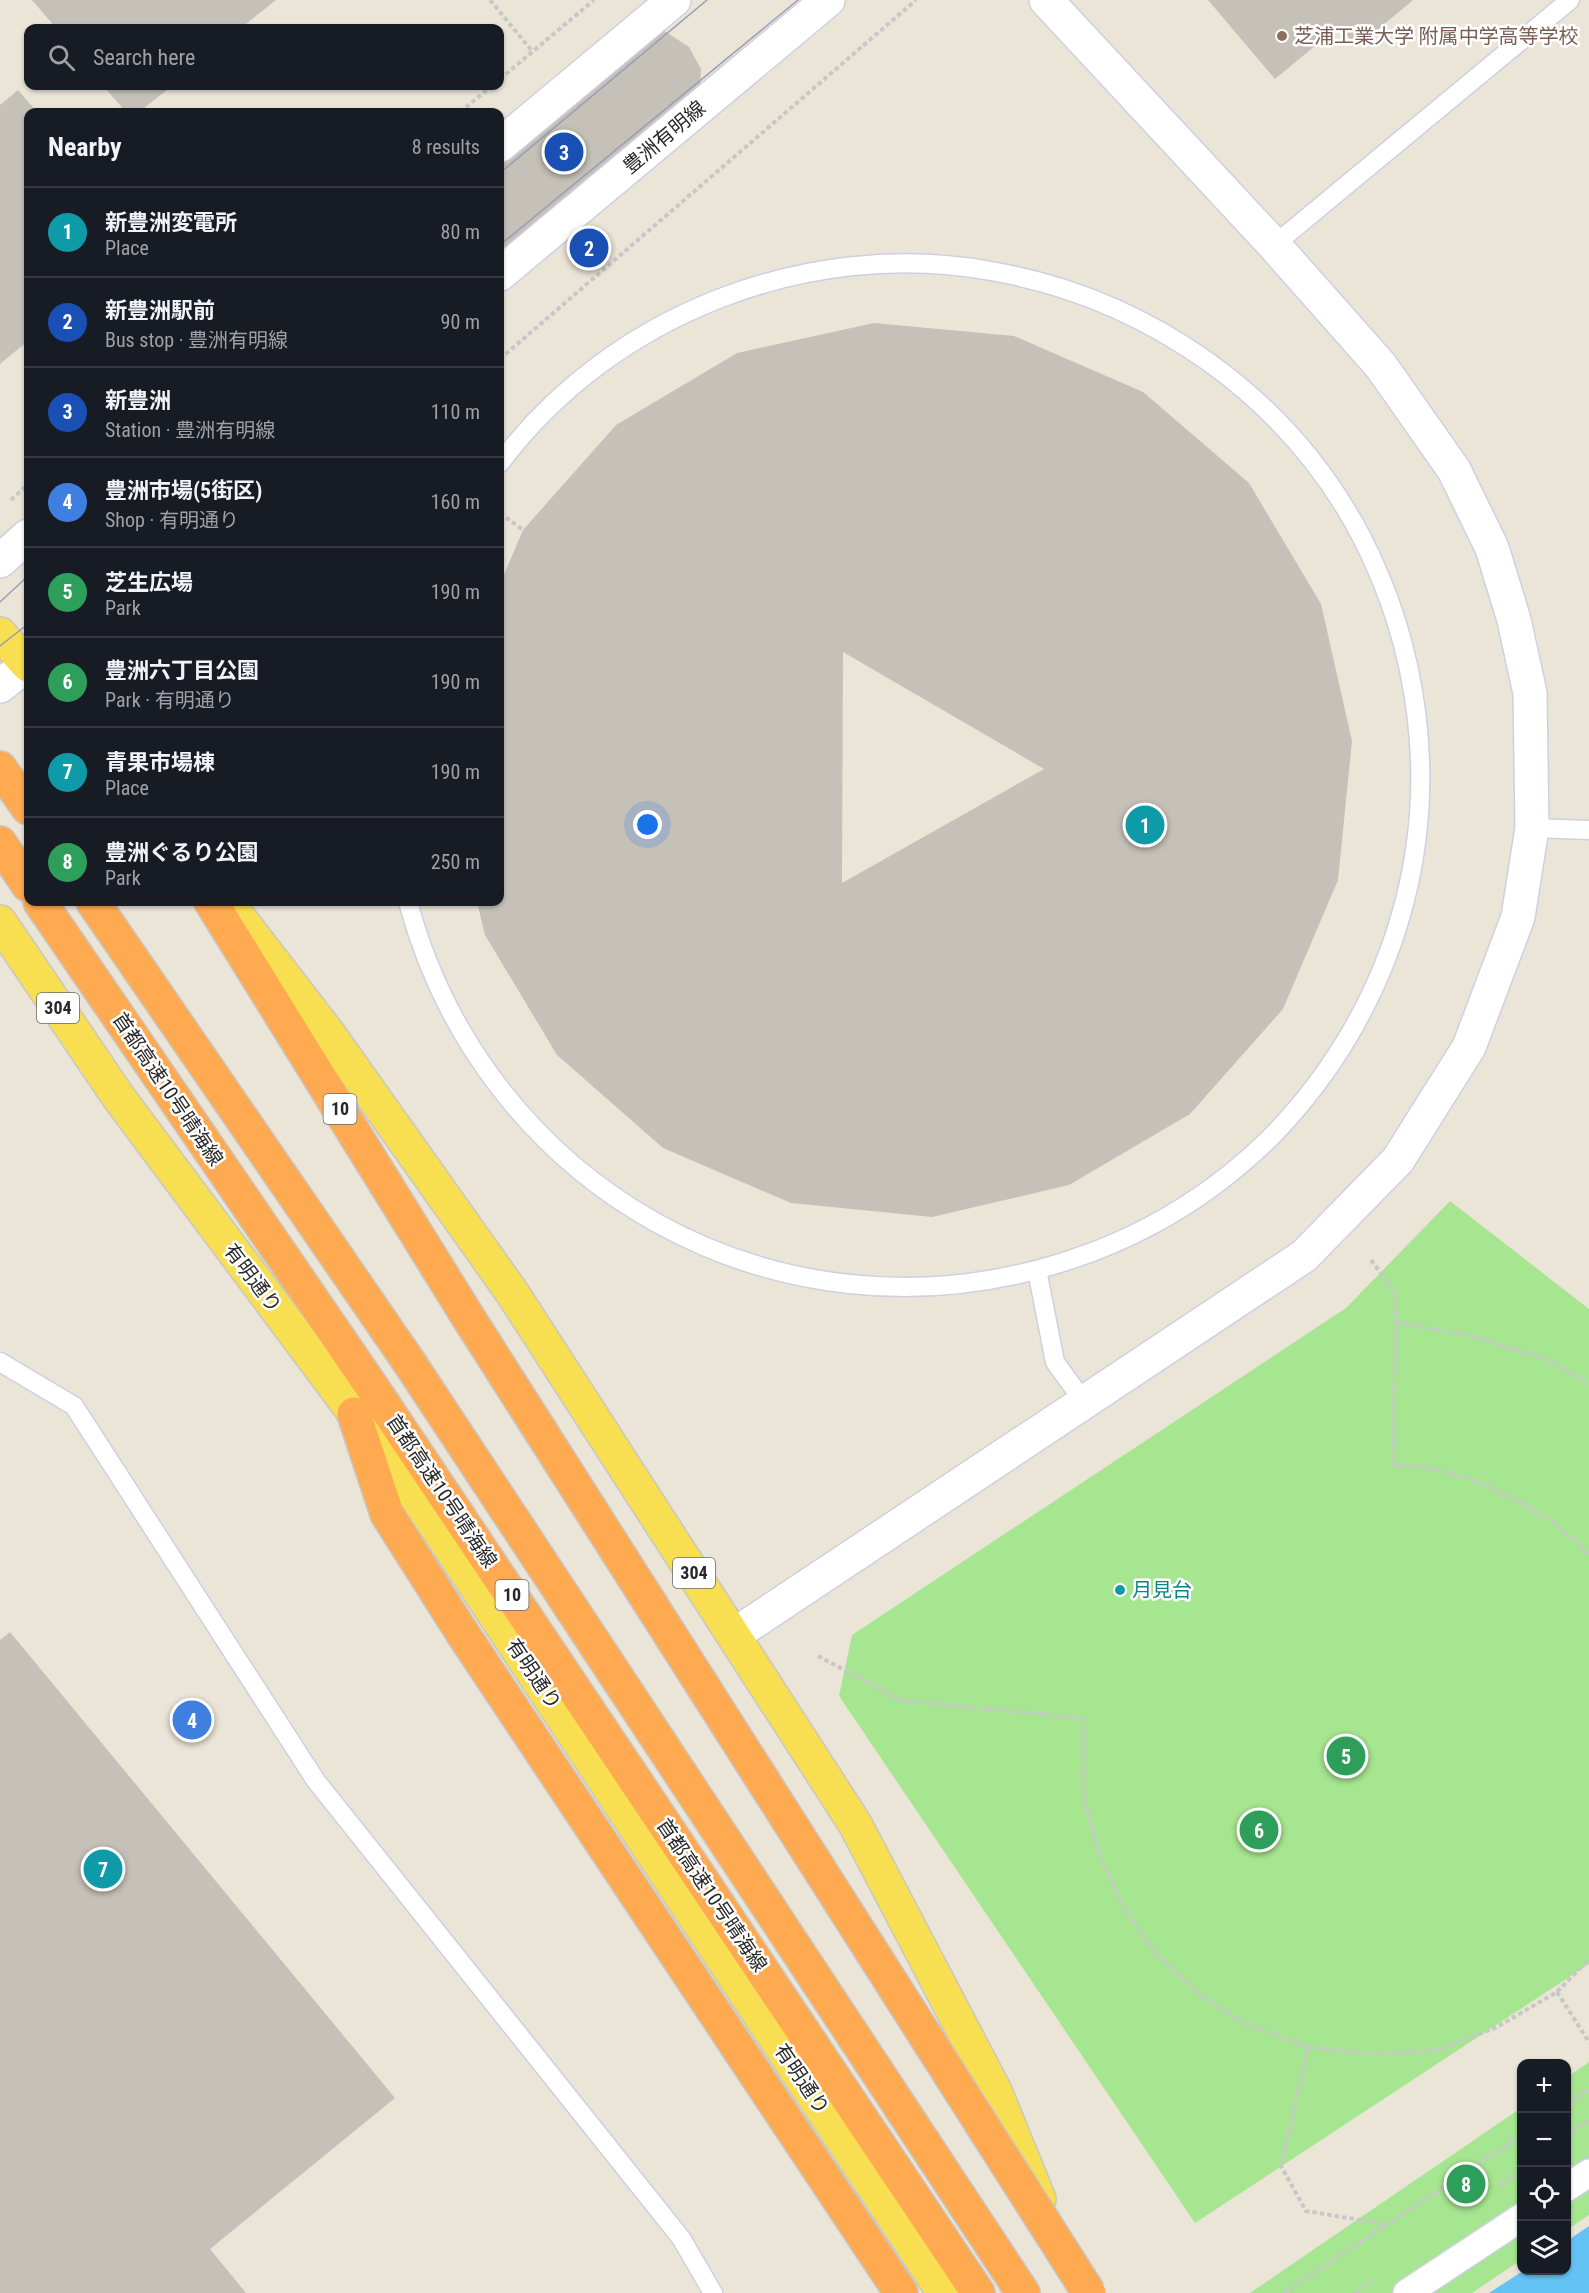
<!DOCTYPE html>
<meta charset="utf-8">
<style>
:root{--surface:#171b24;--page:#242831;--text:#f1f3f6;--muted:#9ea1a6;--line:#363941;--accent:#db2777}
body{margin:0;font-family:"Roboto Condensed","Noto Sans JP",sans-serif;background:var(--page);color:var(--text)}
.controls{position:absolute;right:18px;bottom:18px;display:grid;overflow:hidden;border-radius:12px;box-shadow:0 2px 4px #0004}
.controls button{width:54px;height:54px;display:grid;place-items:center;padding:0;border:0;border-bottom:2px solid var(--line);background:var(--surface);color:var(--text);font:30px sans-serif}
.you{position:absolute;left:648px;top:825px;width:21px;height:21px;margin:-15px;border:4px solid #fff;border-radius:50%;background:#1a73e8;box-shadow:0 0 0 9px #1a73e833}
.badge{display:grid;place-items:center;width:39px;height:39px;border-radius:50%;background:var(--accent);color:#fff;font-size:20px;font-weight:700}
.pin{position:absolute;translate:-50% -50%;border:3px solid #fff;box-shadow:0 2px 6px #0006}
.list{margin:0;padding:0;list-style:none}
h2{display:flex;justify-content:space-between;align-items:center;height:78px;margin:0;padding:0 24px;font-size:26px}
h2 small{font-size:20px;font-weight:400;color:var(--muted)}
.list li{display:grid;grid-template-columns:39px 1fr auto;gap:18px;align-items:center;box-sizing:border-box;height:90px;padding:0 24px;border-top:2px solid var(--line)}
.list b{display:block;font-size:22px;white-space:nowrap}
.list p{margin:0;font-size:20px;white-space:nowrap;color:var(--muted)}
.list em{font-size:20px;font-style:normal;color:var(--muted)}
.icon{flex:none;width:33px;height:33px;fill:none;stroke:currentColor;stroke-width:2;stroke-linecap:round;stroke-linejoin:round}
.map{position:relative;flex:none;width:1589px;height:2293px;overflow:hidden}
.search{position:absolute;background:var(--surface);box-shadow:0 2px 4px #0004;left:24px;top:24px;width:480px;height:66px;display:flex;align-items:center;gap:15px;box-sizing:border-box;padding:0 21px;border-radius:12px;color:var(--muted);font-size:22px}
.panel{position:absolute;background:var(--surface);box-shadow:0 2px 4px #0004;left:24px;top:108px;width:480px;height:798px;border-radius:12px}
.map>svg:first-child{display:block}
</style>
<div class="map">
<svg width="1589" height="2293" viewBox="0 0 1589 2293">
<rect width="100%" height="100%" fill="#ebe5d8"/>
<path fill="#a7e691" d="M 1450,1201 L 1589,1309 L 1589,1964 L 1195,2223 L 839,1696 L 852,1635 L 1346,1308 Z
M 1589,2062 L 1589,2215 L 1567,2230 L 1566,2078 Z
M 1521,2108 L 1521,2260 L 1472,2293 L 1250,2293 Z"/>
<path fill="#64c3f5" d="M 1589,2226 L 1589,2293 L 1489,2293 L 1523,2271 L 1566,2270 L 1567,2241 Z"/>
<path fill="#c6c1b8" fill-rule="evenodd" d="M 32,0 L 276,0 L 241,28 L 56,28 Z
M 1208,0 L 1413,0 L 1357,47 L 1339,26 L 1275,79 Z
M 660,28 L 689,47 L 701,69 L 699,111 L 500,271 L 500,137 Z
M 103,86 L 172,86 L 139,112 L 126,112 Z
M 18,90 L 37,112 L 28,112 L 28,341 L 0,364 L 0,105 Z
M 874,323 L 1014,336 L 1143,392 L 1249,483 L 1321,604 L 1352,741 L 1338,880 L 1283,1009 L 1190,1114 L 1069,1185 L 932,1217 L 791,1203 L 663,1148 L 557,1055 L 485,935 L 477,902 L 500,902 L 500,584 L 523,530 L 616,425 L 737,353 ZM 843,652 L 1044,769 L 842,883 Z
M 10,1632 L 395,2098 L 210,2249 L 246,2293 L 0,2293 L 0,1640 Z"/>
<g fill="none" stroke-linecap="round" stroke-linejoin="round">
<g stroke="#ced0e2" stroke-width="21">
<path id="service" d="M 1274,245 L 1570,0
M 1532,828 L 1589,830
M 408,902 C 485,1187 774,1350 1057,1264 C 1137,1240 1210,1197 1270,1138 C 1335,1072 1382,990 1405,900 C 1436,778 1419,648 1361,536 C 1287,395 1147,298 991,271 C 808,238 612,314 500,463
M 1037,1270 L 1055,1362 L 1084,1402
M 0,1362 L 74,1406 L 316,1781 L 681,2238 L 713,2293"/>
</g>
<g stroke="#ced0e2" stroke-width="30">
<path id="pedestrian" d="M 1566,2188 L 1589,2173
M 1407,2293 L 1522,2217"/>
</g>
<g stroke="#ced0e2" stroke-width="36">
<path id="tertiary" d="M 734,1635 L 1304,1256 L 1398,1160 L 1469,1047 L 1518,917 L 1532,828 L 1530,693 L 1514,620 L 1492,548 L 1454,470 L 1381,366 L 1274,245 L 1046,0"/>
</g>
<g stroke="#ced0e2" stroke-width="36">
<path id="secondary" d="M 500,145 L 674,0
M 500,274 L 828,0
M 0,561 L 28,536
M 0,686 L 28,664"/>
</g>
<g stroke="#c7c7c7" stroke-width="36">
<path id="primary" d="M 0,634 L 28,665
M 227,902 L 328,1033 L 513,1294 L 855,1824 L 995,2091 L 1039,2199
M 0,922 L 117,1095 L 414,1493 L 944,2293"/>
</g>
<g stroke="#c7c7c7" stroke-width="36">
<path id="motorway" d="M 0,768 L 28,808
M 0,843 L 28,885
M 40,902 L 372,1387 L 978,2293
M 93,902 L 409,1362 L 1023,2293
M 211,902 L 468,1317
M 354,1414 L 387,1514 L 461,1631 L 901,2293"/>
</g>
<path stroke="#c7c7c7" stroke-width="4" stroke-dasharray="4.5 3" stroke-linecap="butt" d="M 490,0 L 532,51
M 500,79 L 594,0
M 460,112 L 492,86
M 500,359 L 916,0
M 11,500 L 28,484
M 500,513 L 523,530
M 1371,1260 L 1396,1294 L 1393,1464 C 1406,1466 1421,1466 1434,1469 C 1486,1480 1553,1515 1589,1554
M 1397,1323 L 1463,1334 L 1544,1358 L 1589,1384
M 818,1656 L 903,1701 L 1083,1718 L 1084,1797 L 1099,1855 L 1122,1905 L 1155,1953 L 1199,1994 L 1243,2023 L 1308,2047 L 1372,2054 L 1438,2050 L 1495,2028 L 1557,1992 L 1589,1959
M 1557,1992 L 1589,2042
M 1308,2047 L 1281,2166 L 1306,2211 L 1385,2224
M 1566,2105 L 1589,2090
M 1566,2137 L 1589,2120
M 1500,2186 L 1522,2170
M 1284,2293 L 1522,2135
M 1355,2293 L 1374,2279"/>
<use href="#service" stroke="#fff" stroke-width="18"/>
<use href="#pedestrian" stroke="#fff" stroke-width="27"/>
<use href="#tertiary" stroke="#fff" stroke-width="33"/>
<use href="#secondary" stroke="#fff" stroke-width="33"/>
<use href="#primary" stroke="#f8de51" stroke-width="33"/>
<use href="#motorway" stroke="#ffaa50" stroke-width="33"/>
<path stroke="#9b9db4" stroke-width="1.5" d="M 500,173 L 707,0
M 500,245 L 798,0
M 0,602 L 28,576
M 0,646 L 28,624"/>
<g stroke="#c7c7c7" stroke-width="36" stroke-linecap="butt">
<path id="motorway-bridge" d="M 468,1317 L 1089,2293"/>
</g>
<use href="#motorway-bridge" stroke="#ffaa50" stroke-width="33"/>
</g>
<circle fill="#8d6e63" stroke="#fff" stroke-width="2" cx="1282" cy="36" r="6"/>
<circle fill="#0f9aa8" stroke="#fff" stroke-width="2" cx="1120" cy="1590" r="6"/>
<g text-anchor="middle" stroke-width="5" stroke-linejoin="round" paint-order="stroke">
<g fill="#fff" stroke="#686868" stroke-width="1.5">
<rect x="37" y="993" width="42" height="30" rx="4.5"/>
<rect x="323.5" y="1094" width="33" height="30" rx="4.5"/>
<rect x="673" y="1558" width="42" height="30" rx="4.5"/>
<rect x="495.5" y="1580" width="33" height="30" rx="4.5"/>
</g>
<g font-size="18" font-weight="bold" fill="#282828">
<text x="58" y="1014">304</text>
<text x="340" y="1115">10</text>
<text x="694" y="1579">304</text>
<text x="512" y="1601">10</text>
</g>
<g font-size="20" fill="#785e54" stroke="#fff" text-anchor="start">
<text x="1294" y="43">芝浦工業大学 附属中学高等学校</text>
</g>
<g font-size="20" fill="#282828" stroke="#fff">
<text transform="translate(664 137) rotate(-40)" y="7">豊洲有明線</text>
<text transform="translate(168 1089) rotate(56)" y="7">首都高速10号晴海線</text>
<text transform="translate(253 1278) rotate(53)" y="7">有明通り</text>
<text transform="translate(442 1491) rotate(56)" y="7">首都高速10号晴海線</text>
<text transform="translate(534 1674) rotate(56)" y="7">有明通り</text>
<text transform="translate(712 1895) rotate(56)" y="7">首都高速10号晴海線</text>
<text transform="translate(802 2079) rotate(56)" y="7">有明通り</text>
</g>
<g font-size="20" fill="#0d838f" stroke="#fff" text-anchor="start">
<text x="1132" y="1597">月見台</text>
</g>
</g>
</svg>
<div class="controls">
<button>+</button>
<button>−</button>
<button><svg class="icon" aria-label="locate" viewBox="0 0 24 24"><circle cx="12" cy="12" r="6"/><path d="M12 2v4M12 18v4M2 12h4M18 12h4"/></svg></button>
<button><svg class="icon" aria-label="layers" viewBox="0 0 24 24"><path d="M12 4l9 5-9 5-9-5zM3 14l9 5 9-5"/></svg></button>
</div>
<div class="you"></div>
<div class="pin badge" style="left:1145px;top:825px;background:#0f9aa8">1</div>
<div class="pin badge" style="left:589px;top:248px;background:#1a4fb4">2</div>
<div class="pin badge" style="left:564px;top:152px;background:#1a4fb4">3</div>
<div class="pin badge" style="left:192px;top:1720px;background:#3f7fe0">4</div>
<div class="pin badge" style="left:1346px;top:1756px;background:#2e9e5b">5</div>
<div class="pin badge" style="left:1259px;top:1830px;background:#2e9e5b">6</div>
<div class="pin badge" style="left:103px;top:1869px;background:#0f9aa8">7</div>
<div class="pin badge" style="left:1466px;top:2184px;background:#2e9e5b">8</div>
<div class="search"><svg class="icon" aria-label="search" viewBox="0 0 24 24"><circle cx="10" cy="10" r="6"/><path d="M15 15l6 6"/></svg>Search here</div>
<section class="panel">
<h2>Nearby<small>8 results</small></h2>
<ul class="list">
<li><span class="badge" style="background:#0f9aa8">1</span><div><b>新豊洲変電所</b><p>Place</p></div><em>80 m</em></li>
<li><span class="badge" style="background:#1a4fb4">2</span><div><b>新豊洲駅前</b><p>Bus stop · 豊洲有明線</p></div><em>90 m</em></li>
<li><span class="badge" style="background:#1a4fb4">3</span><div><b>新豊洲</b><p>Station · 豊洲有明線</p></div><em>110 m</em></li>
<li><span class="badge" style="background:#3f7fe0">4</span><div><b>豊洲市場(5街区)</b><p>Shop · 有明通り</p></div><em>160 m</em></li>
<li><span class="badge" style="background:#2e9e5b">5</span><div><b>芝生広場</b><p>Park</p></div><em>190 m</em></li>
<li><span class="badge" style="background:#2e9e5b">6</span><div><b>豊洲六丁目公園</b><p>Park · 有明通り</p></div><em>190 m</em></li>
<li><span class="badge" style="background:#0f9aa8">7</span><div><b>青果市場棟</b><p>Place</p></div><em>190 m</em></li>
<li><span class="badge" style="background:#2e9e5b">8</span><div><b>豊洲ぐるり公園</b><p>Park</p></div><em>250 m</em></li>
</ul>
</section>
</div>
